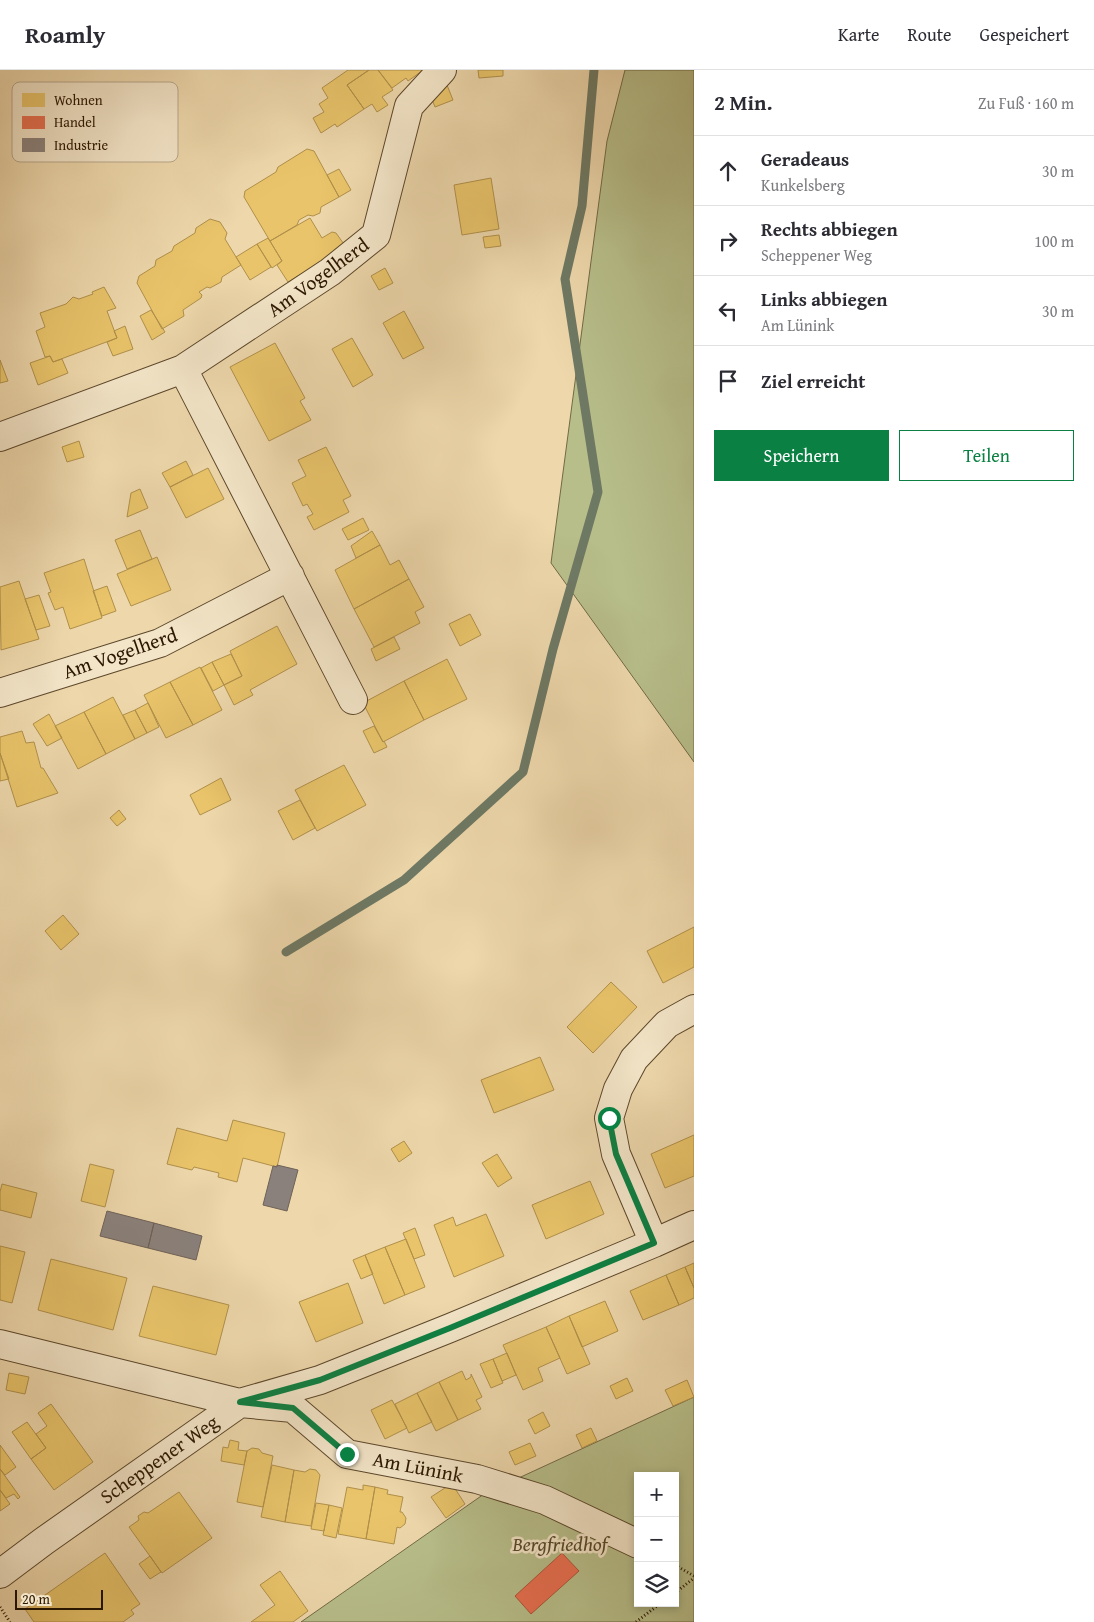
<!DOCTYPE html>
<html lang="de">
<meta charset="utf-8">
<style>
:root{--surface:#fff;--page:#f2f2f3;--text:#2b2b33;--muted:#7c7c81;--line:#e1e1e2;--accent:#0b8043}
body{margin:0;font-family:"Gentium Book Plus",serif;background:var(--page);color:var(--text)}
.controls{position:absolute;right:15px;bottom:15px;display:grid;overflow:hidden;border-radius:0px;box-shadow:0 2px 8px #0003}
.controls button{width:45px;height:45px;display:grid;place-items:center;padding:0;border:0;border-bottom:1px solid var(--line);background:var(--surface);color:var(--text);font:25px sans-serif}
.scale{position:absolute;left:15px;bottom:12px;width:88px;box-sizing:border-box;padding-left:5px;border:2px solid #2c1700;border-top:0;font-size:14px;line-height:18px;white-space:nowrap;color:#2c1700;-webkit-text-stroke:4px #f3e5c8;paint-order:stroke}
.stop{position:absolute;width:15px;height:15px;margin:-11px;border:4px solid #0b8043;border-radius:50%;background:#fff}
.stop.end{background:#0b8043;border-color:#fff;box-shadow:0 1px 5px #0008}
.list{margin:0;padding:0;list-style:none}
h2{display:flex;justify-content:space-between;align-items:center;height:65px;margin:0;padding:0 20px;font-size:21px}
h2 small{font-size:16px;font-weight:400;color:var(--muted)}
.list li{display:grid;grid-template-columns:32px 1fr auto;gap:15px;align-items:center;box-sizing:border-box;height:70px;padding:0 20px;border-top:1px solid var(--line)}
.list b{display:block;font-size:19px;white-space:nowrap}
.list p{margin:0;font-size:16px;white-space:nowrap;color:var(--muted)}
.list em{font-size:16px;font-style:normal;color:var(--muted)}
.actions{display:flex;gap:10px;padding:15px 20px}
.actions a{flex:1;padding:11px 0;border:1px solid var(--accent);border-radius:0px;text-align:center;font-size:18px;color:var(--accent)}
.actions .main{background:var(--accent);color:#fff}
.icon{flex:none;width:28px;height:28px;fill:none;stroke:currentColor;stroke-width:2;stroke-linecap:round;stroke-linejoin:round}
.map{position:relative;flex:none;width:694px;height:1552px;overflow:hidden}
header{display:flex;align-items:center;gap:30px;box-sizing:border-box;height:70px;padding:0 25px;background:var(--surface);border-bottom:1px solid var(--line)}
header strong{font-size:24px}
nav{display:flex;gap:28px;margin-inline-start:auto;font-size:18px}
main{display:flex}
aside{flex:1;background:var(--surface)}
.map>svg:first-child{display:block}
</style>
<header>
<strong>Roamly</strong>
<nav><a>Karte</a><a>Route</a><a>Gespeichert</a></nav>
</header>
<main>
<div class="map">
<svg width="694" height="1552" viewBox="0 0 694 1552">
<rect width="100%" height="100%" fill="#edd7ab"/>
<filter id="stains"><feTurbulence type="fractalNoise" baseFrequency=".004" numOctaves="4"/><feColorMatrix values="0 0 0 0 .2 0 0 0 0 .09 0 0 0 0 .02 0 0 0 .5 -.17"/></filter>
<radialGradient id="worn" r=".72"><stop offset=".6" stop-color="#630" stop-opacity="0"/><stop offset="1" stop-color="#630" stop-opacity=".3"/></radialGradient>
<path fill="#b7be8a" stroke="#726a45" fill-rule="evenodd" d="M 625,0 L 694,0 L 694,692 L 551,493 L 607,71 Z
M 694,1327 L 694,1552 L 301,1552 L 484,1424 ZM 638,1406 L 675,1406 L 675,1533 L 638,1533 Z"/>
<path fill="#e9c46a" stroke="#b0904a" d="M 348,0 L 369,0 L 347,15 L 364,39 L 337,57 L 335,54 L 321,63 L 313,48 L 324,42 L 319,34 L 328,28 L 322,18 Z
M 369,0 L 378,0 L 393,20 L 382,27 L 388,35 L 377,42 L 372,34 L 364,39 L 347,15 Z
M 378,0 L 421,0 L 422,1 L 408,11 L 406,8 L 392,18 Z
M 478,0 L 503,0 L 503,6 L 479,8 Z
M 447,15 L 453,30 L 435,37 L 429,22 Z
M 307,79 L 314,81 L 339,127 L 321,137 L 320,143 L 313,146 L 308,145 L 299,150 L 297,155 L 270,171 L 244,127 L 245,121 L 276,102 L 278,97 Z
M 339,99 L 351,120 L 339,127 L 327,105 Z
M 491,108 L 499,159 L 462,165 L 454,115 Z
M 310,148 L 322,168 L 332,162 L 336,163 L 346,177 L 288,212 L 277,195 L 282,191 L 270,171 Z
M 210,149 L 220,152 L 227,163 L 225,169 L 241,195 L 222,207 L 221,212 L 210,218 L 207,217 L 199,222 L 202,225 L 201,228 L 183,240 L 184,246 L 162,259 L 137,213 L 139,206 L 155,196 L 156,190 L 172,181 L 174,176 L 195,163 L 196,158 Z
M 499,165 L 501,176 L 485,178 L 483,167 Z
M 268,168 L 282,191 L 272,198 L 257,174 Z
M 257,174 L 271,197 L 250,210 L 236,187 Z
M 385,198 L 393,213 L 379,220 L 371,206 Z
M 104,217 L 116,238 L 107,241 L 117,268 L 53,292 L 50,286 L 45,287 L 36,261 L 45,257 L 40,243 L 66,234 L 73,227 L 79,229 L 93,224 L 92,222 Z
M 151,240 L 165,262 L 152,270 L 140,246 Z
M 404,241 L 424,278 L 403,289 L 383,253 Z
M 125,256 L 133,279 L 113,286 L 107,272 L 117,268 L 114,261 Z
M 352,268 L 373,305 L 353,317 L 332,279 Z
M 275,273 L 305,328 L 300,331 L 311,350 L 269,371 L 230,297 Z
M 50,286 L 53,292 L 62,289 L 68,303 L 38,315 L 30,293 Z
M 0,290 L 8,311 L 0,313 Z
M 79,371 L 84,387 L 67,392 L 62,377 Z
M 326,377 L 351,426 L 343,430 L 349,442 L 314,460 L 307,447 L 313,444 L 307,434 L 303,436 L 292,413 L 306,406 L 298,390 Z
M 186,391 L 193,405 L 170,417 L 162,403 Z
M 208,398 L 224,429 L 186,448 L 170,417 Z
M 140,419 L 148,438 L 127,447 L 131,423 Z
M 363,448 L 369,460 L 348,470 L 342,459 Z
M 140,460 L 152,489 L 127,499 L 115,470 Z
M 372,461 L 380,475 L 356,488 L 351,476 Z
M 380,475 L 390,495 L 399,490 L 409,509 L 354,539 L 335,500 Z
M 157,487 L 171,520 L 131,536 L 117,504 Z
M 84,489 L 102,548 L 70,559 L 63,537 L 55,540 L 48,523 L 51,522 L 44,503 Z
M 409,509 L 424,537 L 415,542 L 420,553 L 374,577 L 354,539 Z
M 19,511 L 39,569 L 1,580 L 0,517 Z
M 107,516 L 116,541 L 102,546 L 93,521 Z
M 39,525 L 50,556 L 36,560 L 25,529 Z
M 470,544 L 481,565 L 460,576 L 449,554 Z
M 277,556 L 297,594 L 250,620 L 253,625 L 234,635 L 224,615 L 242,606 L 230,581 Z
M 394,567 L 400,579 L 376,591 L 371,579 Z
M 231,584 L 242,606 L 224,615 L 212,592 Z
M 447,589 L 467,629 L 424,650 L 404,611 Z
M 212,592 L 224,615 L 213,621 L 201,598 Z
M 200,597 L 222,640 L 193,655 L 170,612 Z
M 404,611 L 424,650 L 383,672 L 363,633 Z
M 170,612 L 193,655 L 166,668 L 144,625 Z
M 113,627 L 135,669 L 106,684 L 84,642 Z
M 148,633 L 159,657 L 147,663 L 135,640 Z
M 135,640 L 147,663 L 135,669 L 123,645 Z
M 84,642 L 106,684 L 78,699 L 55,656 Z
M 49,644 L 62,668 L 47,676 L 33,654 Z
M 374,656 L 383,672 L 384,671 L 387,677 L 374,683 L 363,661 Z
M 22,661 L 26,673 L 34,672 L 41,698 L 43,698 L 58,723 L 17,737 L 0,683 L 0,667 Z
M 0,683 L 9,709 L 0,711 Z
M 344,695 L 366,735 L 317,761 L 295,720 Z
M 221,708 L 231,730 L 200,745 L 190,725 Z
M 300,730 L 315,758 L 293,770 L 278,741 Z
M 119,740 L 126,749 L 117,756 L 110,748 Z
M 63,845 L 79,864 L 61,880 L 45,861 Z
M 694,857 L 694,897 L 663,913 L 647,881 Z
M 611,912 L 637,937 L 593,983 L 567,957 Z
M 540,987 L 554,1020 L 494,1043 L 481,1010 Z
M 233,1050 L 285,1063 L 277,1097 L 243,1088 L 237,1112 L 218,1107 L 219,1103 L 194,1097 L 192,1100 L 167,1094 L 177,1058 L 227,1071 Z
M 694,1065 L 694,1106 L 665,1118 L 651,1084 Z
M 404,1071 L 412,1083 L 399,1092 L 391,1079 Z
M 497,1084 L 512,1108 L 498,1117 L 482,1093 Z
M 90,1094 L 114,1100 L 105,1137 L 81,1131 Z
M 590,1111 L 604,1144 L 546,1169 L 532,1135 Z
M 2,1114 L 37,1123 L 31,1148 L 0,1140 L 0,1122 Z
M 486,1144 L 504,1186 L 454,1207 L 434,1155 L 453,1147 L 456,1156 Z
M 415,1158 L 425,1185 L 414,1189 L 403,1163 Z
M 406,1169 L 425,1217 L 405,1225 L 385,1177 Z
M 0,1176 L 25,1182 L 12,1233 L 0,1230 Z
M 385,1177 L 405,1225 L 384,1234 L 365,1185 Z
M 365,1185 L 373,1204 L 361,1209 L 353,1190 Z
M 51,1189 L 127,1208 L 113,1260 L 38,1240 Z
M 694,1193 L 694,1218 L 685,1197 Z
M 685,1197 L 694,1218 L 694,1228 L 679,1235 L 666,1205 Z
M 666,1205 L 679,1235 L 643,1250 L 630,1221 Z
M 348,1213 L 363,1253 L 316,1272 L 299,1232 Z
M 153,1216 L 229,1235 L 216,1285 L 139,1266 Z
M 605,1231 L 618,1261 L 582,1277 L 569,1246 Z
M 569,1246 L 590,1294 L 567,1304 L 546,1257 Z
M 546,1257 L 560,1288 L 538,1298 L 543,1311 L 523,1320 L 503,1275 Z
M 507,1283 L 516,1305 L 502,1311 L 493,1289 Z
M 493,1289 L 503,1313 L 491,1318 L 480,1294 Z
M 462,1301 L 466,1310 L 471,1307 L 471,1304 L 482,1327 L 476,1330 L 481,1339 L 458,1350 L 439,1312 Z
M 9,1303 L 29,1307 L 25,1324 L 6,1320 Z
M 627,1308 L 633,1321 L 616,1329 L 610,1316 Z
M 687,1310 L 694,1327 L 673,1336 L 665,1320 Z
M 439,1312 L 458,1350 L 436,1361 L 417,1323 Z
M 417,1323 L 432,1352 L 409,1363 L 395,1334 Z
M 392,1330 L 407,1358 L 385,1369 L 371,1340 Z
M 51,1334 L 93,1392 L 54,1420 L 31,1389 L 46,1378 L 36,1364 L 47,1356 L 38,1343 Z
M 543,1342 L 550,1356 L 535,1364 L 528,1350 Z
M 27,1352 L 46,1378 L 31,1389 L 12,1362 Z
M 591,1358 L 597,1371 L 582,1378 L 576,1365 Z
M 230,1370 L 239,1372 L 238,1380 L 247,1381 L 244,1395 L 221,1391 L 223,1377 L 228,1378 Z
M 530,1373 L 536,1386 L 515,1395 L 509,1382 Z
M 0,1375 L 16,1397 L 5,1405 L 0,1399 Z
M 252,1378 L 259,1379 L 262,1383 L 273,1386 L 263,1437 L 237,1432 L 247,1381 Z
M 272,1395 L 294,1400 L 285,1452 L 261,1447 Z
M 0,1399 L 20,1427 L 18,1429 L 14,1424 L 6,1428 L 0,1420 Z
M 310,1399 L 316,1400 L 320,1405 L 311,1456 L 285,1452 L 294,1400 L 305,1402 Z
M 363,1415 L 375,1417 L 366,1469 L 338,1464 L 347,1417 L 363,1420 Z
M 448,1416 L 454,1417 L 465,1434 L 446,1448 L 431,1427 Z
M 375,1417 L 388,1420 L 387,1424 L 403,1427 L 400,1442 L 402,1442 L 406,1448 L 405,1454 L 400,1458 L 397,1457 L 394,1474 L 366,1469 Z
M 0,1420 L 10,1434 L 0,1441 Z
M 179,1422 L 212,1468 L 162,1503 L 129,1457 L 139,1450 L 138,1446 L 144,1442 L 148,1443 Z
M 316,1433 L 329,1435 L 324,1461 L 311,1459 Z
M 329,1435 L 342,1438 L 336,1468 L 323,1465 Z
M 105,1483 L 140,1534 L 131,1540 L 134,1544 L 123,1552 L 34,1552 L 25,1539 Z
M 150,1486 L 161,1502 L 150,1509 L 139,1494 Z
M 280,1501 L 308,1541 L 293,1552 L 251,1552 L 275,1535 L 260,1515 Z"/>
<path fill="#e76f51" stroke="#af5539" d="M 562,1483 L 579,1501 L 531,1544 L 515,1526 Z"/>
<path fill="#8a817c" stroke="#6e6157" d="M 277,1095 L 298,1100 L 287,1141 L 263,1135 L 273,1096 L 277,1097 Z
M 107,1141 L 154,1153 L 148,1178 L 100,1166 Z
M 154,1153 L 202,1166 L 196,1190 L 148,1178 Z"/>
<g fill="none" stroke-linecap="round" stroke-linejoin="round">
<path stroke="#6e7964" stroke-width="9" d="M 286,882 L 404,810 L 523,702 L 553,579 L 598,422 L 565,209 L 582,136 L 594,0"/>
<g stroke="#5c472b" stroke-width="30">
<path id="minor" d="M 183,299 L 353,630
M 0,367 L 183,299 L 330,202 L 376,165 L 409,36 L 442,0
M 0,623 L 160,573 L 290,506
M 654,1173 L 616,1084 L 609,1048 L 618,1019 L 634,989 L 667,954 L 694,939
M 0,1274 L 240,1333 L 293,1338 L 347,1384 L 477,1409 L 545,1430 L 638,1474
M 0,1504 L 44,1471 L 240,1333 L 320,1310 L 450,1258 L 654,1173 L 694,1155"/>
</g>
<path stroke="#2c1700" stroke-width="3" stroke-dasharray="1 2.5" stroke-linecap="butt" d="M 675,1495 L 694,1506
M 675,1523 L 694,1508
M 0,1537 L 10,1552
M 636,1552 L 661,1533"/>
<use href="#minor" stroke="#f3e5c8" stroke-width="28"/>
</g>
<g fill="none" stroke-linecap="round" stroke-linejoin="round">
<path stroke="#0b8043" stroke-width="6" d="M 347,1384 L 293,1338 L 240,1332 L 320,1310 L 450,1258 L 654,1173 L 616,1084 L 609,1048"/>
</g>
<g text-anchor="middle" stroke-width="5" stroke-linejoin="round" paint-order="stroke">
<g font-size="20" fill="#2c1700" stroke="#f3e5c8">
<text transform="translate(318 207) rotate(-36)" y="7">Am Vogelherd</text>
<text transform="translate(120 583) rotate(-19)" y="7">Am Vogelherd</text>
<text transform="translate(159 1389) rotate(-35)" y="7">Scheppener Weg</text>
<text transform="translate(418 1397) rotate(11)" y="7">Am Lünink</text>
</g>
<g font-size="20" font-style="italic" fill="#564929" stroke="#f3e5c8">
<text x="560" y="1481">Bergfriedhof</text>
</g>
</g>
<rect x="12" y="12" width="166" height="80" rx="8" fill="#f3e5c8" stroke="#b7a78c" stroke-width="1"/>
<rect x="22" y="23" width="23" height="14" fill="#e9c46a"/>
<rect x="22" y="46" width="23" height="13" fill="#e76f51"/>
<rect x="22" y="68" width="23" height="14" fill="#8a817c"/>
<g font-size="14" fill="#2c1700">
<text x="54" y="35">Wohnen</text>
<text x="54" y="57">Handel</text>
<text x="54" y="80">Industrie</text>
</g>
<rect width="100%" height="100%" filter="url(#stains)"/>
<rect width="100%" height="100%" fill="url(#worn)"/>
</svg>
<div class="controls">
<button>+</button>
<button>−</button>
<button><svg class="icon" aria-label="layers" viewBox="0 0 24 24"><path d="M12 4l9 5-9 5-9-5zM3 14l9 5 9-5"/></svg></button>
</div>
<div class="scale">20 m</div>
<div class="stop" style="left:609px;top:1048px"></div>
<div class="stop end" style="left:347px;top:1384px"></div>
</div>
<aside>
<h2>2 Min.<small>Zu Fuß · 160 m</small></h2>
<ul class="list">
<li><svg class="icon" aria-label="ahead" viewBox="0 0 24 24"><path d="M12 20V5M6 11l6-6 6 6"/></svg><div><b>Geradeaus</b><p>Kunkelsberg</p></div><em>30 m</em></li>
<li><svg class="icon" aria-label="right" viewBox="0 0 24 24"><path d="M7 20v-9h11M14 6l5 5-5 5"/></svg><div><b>Rechts abbiegen</b><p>Scheppener Weg</p></div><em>100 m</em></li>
<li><svg class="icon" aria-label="left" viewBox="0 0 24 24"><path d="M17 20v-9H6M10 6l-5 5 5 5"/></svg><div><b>Links abbiegen</b><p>Am Lünink</p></div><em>30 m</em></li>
<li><svg class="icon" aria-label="arrive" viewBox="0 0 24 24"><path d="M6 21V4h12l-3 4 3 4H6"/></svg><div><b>Ziel erreicht</b></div></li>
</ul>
<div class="actions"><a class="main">Speichern</a><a>Teilen</a></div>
</aside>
</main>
